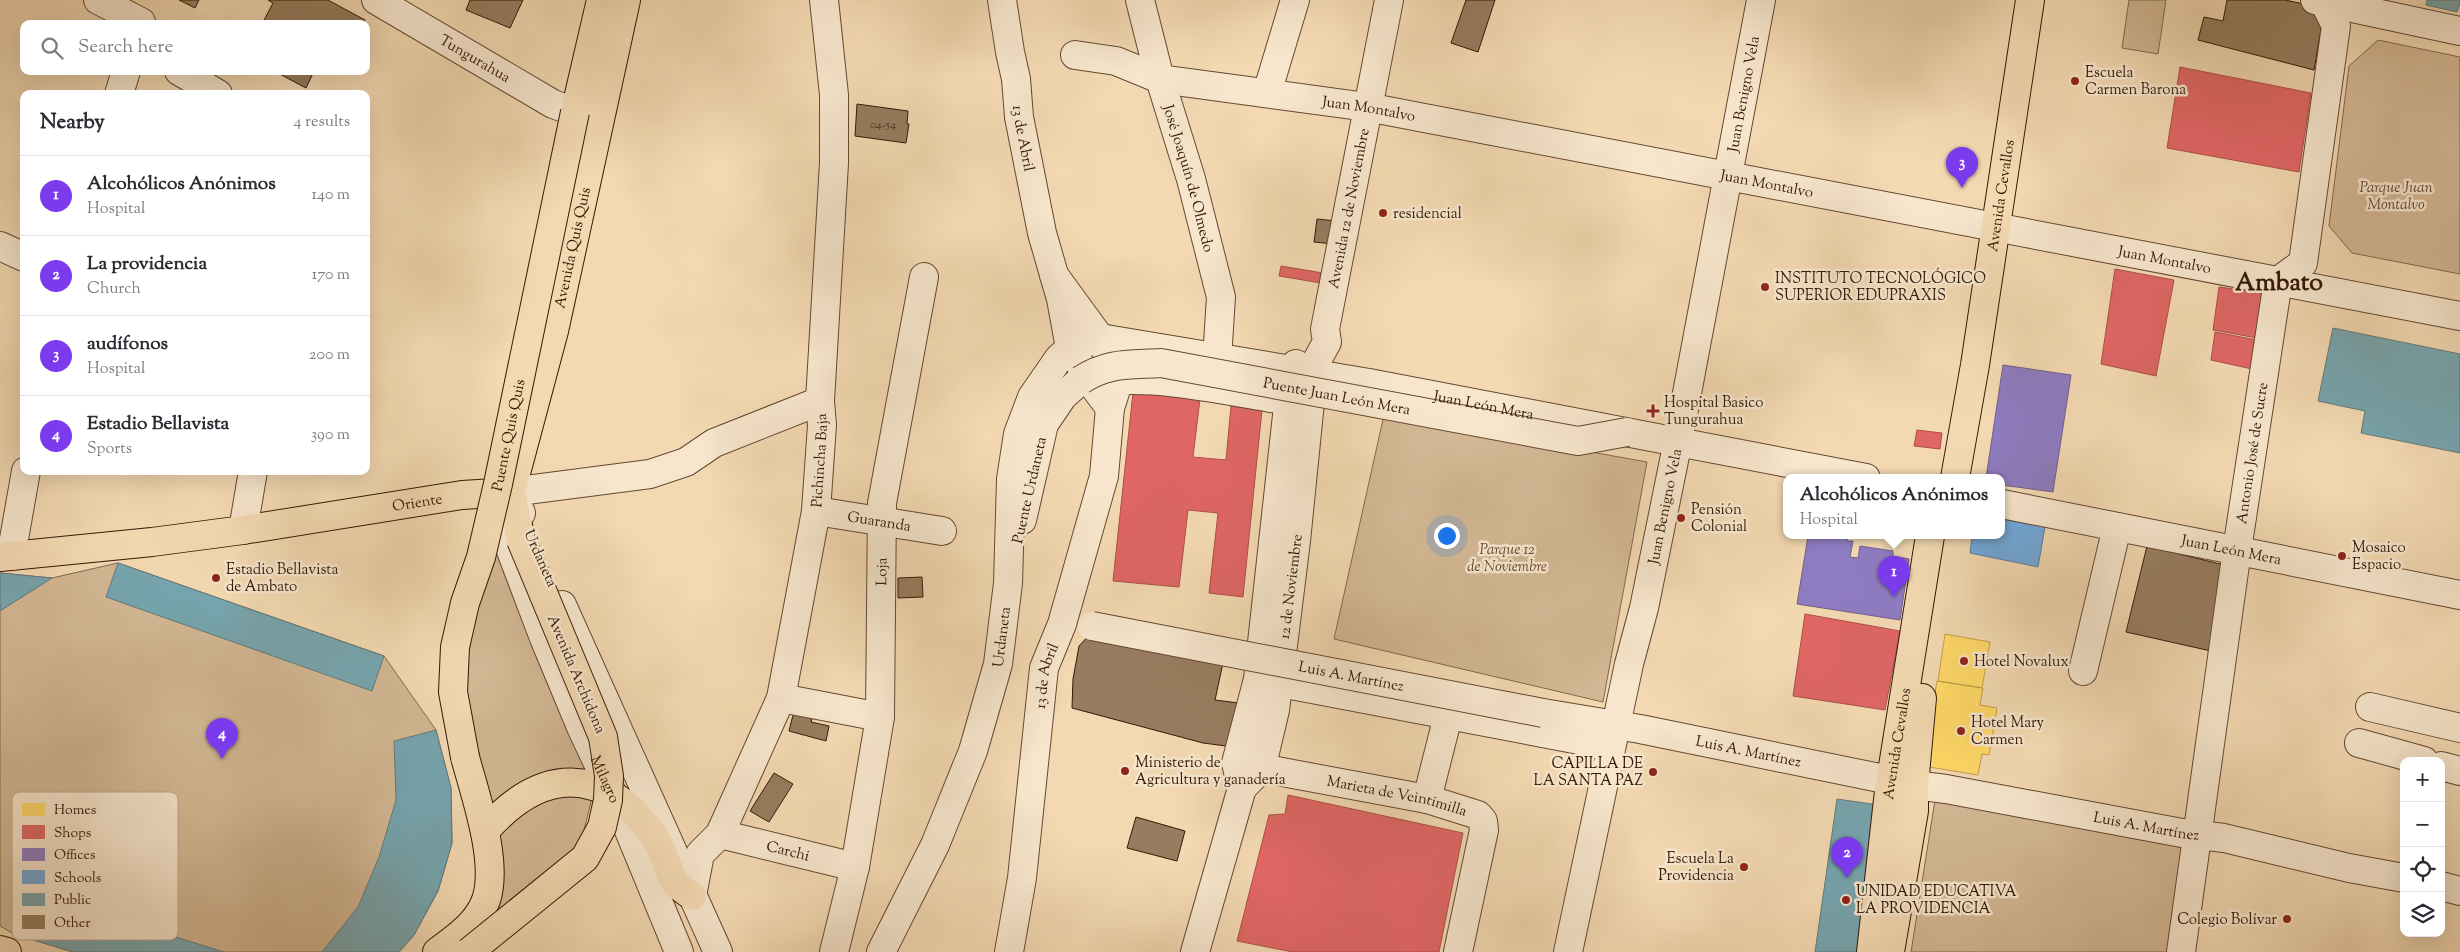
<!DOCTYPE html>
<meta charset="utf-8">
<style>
:root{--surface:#fff;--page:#f7f7f7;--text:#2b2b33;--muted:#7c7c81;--line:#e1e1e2;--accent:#7c3aed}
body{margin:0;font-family:"Sorts Mill Goudy",serif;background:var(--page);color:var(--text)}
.controls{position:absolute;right:15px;bottom:15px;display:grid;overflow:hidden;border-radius:10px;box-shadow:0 5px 20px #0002}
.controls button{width:45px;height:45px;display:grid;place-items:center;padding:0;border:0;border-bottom:1px solid var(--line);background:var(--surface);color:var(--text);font:25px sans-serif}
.you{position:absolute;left:1446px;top:535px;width:18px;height:18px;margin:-12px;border:4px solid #fff;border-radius:50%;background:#1a73e8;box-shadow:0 0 0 8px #1a73e833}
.badge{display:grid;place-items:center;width:32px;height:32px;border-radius:50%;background:var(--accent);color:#fff;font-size:16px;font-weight:700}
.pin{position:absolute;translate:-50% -41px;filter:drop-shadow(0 1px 2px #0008)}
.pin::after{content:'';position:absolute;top:26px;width:18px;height:15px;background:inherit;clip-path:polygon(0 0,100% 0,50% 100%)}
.popup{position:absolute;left:1783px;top:474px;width:222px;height:65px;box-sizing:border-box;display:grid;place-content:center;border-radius:10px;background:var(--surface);filter:drop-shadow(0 1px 4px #0005);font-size:16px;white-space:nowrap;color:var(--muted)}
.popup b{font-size:19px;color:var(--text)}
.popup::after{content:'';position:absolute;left:50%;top:100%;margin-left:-10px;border:10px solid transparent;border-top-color:var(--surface)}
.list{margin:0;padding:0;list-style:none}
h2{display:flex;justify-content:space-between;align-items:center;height:65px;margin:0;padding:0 20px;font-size:21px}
h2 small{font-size:16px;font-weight:400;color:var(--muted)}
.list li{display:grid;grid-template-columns:32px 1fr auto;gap:15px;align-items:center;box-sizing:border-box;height:80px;padding:0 20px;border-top:1px solid var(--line)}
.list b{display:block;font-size:19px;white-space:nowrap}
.list p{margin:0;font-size:16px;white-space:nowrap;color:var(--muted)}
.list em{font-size:16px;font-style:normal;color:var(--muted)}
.icon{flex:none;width:28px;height:28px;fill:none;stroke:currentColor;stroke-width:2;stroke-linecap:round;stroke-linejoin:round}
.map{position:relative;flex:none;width:2460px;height:952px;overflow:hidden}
.search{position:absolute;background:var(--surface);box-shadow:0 5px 20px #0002;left:20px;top:20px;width:350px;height:55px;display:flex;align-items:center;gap:12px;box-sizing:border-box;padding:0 18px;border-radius:10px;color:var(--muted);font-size:19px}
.panel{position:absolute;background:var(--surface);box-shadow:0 5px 20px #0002;left:20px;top:90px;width:350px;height:385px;border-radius:10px}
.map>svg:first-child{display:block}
</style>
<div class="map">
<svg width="2460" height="952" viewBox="0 0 2460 952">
<rect width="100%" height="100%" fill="#f3d9b2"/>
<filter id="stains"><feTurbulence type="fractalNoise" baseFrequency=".004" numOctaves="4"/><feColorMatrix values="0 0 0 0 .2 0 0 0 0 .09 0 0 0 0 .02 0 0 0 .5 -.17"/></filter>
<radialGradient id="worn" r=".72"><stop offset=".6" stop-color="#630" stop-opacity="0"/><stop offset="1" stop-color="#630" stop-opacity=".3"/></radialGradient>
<path fill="#d3b895" stroke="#84684e" d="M 2129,0 L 2166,0 L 2158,54 L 2122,48 Z
M 2378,40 L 2460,57 L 2460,274 L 2352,253 L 2329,226 L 2349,66 Z
M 1384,415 L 1647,462 L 1603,702 L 1334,639 Z
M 507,527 L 598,774 L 581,842 L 553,878 L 452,952 L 500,875 L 461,695 L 473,605 Z
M 118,563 L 384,656 L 436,730 L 451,788 L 452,843 L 438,891 L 414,935 L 399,952 L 73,952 L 14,934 L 0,926 L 0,573 L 52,578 Z
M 1935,800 L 2191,847 L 2173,952 L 1911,952 Z"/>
<path fill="#ffd966" stroke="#c29f49" d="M 1945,634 L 1990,642 L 1982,688 L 1938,681 Z
M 1937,681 L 1983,688 L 1980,705 L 1997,708 L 1989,755 L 1982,754 L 1978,775 L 1923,766 Z"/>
<path fill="#e06666" stroke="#ac4f49" d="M 2180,67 L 2311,93 L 2299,172 L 2167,148 Z
M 1281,266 L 1323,273 L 1321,283 L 1279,276 Z
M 2115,269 L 2174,280 L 2156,376 L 2101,364 Z
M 2219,287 L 2263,293 L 2257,338 L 2213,330 Z
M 2215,332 L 2257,340 L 2252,369 L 2211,360 Z
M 1133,392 L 1200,399 L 1193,457 L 1226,460 L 1231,406 L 1262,410 L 1243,597 L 1209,593 L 1218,513 L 1188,510 L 1179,587 L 1113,581 Z
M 1917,430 L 1942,433 L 1940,449 L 1914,446 Z
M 1805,614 L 1900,631 L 1885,710 L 1793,696 Z
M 1288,795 L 1463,833 L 1439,952 L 1293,952 L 1237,941 L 1269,815 L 1285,814 Z"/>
<path fill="#8e7cc3" stroke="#735e8a" d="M 2003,365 L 2071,375 L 2053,492 L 2002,485 L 2002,478 L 1986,478 Z
M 1808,536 L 1848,536 L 1847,541 L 1853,541 L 1850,557 L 1858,558 L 1860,546 L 1893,551 L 1893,556 L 1909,559 L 1900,620 L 1797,604 Z"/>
<path fill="#6fa8dc" stroke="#5d7d9c" d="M 2002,519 L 2045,527 L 2038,567 L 1970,553 L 1972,536 L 2002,536 Z"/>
<path fill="#76a5af" stroke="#627b7c" d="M 2427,0 L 2460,0 L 2460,3 L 2457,12 L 2426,5 Z
M 2333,328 L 2460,354 L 2460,453 L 2361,433 L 2365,411 L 2318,401 Z
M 118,563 L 384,656 L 372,691 L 106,597 Z
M 0,573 L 52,578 L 0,611 Z
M 436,730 L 451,788 L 452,843 L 438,891 L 414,935 L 399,952 L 322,952 L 358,907 L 379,857 L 396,800 L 394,741 Z
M 1837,799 L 1879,805 L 1857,952 L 1815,952 Z
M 27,891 L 224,952 L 73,952 L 14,934 Z"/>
<path fill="#977c5f" stroke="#341806" d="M 179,0 L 199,0 L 195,8 Z
M 268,0 L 328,0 L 365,20 L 363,24 L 262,24 L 273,3 Z
M 470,0 L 523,0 L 510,28 L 466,10 Z
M 1466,0 L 1495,0 L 1478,52 L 1451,43 Z
M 2227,0 L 2285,0 L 2304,4 L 2322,24 L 2314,70 L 2198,40 L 2204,17 L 2223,21 Z
M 274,71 L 314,71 L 306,88 Z
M 857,104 L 908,111 L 907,124 L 909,124 L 906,143 L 855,136 Z
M 1317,219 L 1336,221 L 1333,244 L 1314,242 Z
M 2147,546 L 2224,565 L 2211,651 L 2126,632 Z
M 922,577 L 923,597 L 898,598 L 898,578 Z
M 1090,634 L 1226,649 L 1215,700 L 1239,703 L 1226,746 L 1203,743 L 1072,708 L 1073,679 L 1079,646 Z
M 795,707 L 814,712 L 811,722 L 829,726 L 826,741 L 789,731 Z
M 774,773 L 793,784 L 769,822 L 750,811 Z
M 1136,817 L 1185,831 L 1177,861 L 1127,848 Z"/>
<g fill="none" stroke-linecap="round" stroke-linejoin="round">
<g stroke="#644831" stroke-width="30">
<g id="minor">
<path d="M 98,0 L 141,22"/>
<path id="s1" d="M 376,0 L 553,104 L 575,112"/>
<path id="s2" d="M 1002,0 L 1010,52 L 1016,79 L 1019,117 L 1042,233 L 1061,299 L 1070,348 L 1092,384 L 1110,408"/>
<path id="s3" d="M 1140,0 L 1160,79 L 1191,179 L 1221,297 L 1217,359"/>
<path d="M 2315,0 L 2460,31"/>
<path id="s4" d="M 1075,55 L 1116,61 L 1160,79 L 1367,107 L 2460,316"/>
<path d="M 179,71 L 218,94"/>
<path d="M 1267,93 L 1295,0"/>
<path d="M 119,94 L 126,71"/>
<path d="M 0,246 L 24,257"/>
<path d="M 1101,382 C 1158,374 1231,392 1289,401"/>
<path id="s5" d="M 489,493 L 544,638 L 581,727 L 625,821 L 679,952"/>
<path id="s6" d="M 2002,504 L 2460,595"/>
<path id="s7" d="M 816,511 L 942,531"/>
<path d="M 521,513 L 511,492 L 650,474 L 686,462 L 714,443 L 820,401"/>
<path d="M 1022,520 L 1044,424 L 1063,396 L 1081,380"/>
<path d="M 243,530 L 253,471"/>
<path d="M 11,556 L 26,471"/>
<path d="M 562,605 L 718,952"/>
<path d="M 2083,671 L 2117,527"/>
<path d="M 1260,679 L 1611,746"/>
<path d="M 781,698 L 880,717"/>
<path d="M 2370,707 L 2460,728"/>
<path id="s8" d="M 1543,713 L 1640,729 L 1914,785 L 1946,789 L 2182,833 L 2224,838 L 2349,868 L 2404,878"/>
<path d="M 2359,743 L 2424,761"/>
<path id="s9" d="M 1244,765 L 1427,799 L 1478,815 L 1483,821 L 1484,830 L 1458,952"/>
<path d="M 2441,766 L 2460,771"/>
<path id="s10" d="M 1242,788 L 1261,769 L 1275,710 L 1296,541 L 1310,402 L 1310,373 L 1327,342 L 1325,329 L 1389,0"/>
<path d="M 1427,799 L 1448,716"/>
<path id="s11" d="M 720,834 L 855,867"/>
<path d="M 2441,886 L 2460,891"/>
<path id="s12" d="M 692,896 L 700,854 L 720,834 L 781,698 L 816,511 L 822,425 L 820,401 L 834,163 L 834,95 L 824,0"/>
<path id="s13" d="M 834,952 L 855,867 L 880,717 L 882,503 L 924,277"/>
<path id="s14" d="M 881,952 L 935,845 L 973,751 L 998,664 L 1008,583 L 1011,479 L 1018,434 L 1032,397 L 1059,358 L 1070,348 L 1100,338 L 1369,383 L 1866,478"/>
<path id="s15" d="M 1009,952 L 1022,878 L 1044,668 L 1062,624 L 1104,476 L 1110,408 L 1119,380 L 1100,338 L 1054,275"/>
<path d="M 1195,952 L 1242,788 L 1236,763 L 1258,679 L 1292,370 L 1296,364"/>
<path id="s16" d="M 1568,952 L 1629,664 L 1644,608 L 1678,441 L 1761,0"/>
<path id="s17" d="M 2181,952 L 2237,550 L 2278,281 L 2303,263 L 2336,26 L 2323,0"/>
</g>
</g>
<g stroke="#341806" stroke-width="30">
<g id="major">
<path d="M 575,112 L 601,0"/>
<path id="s18" d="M 1955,478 L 1975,365 L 2030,0"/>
<path id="s19" d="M 521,540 L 511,492 L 554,331 L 626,0"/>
<path id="s20" d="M 0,557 L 152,542 L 243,530 L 462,495 L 511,492"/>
<path d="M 485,831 C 541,767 602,764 654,836 C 664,850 666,867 674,881 C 678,887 686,891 692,896"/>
<path d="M 0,950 L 7,952"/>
<path d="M 437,952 C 456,938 478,923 486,900 C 499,862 475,795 465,757"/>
<path id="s21" d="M 1871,952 L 1889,791 L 1930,536"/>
<path d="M 1890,952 L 1914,811 L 1914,785 L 1922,698"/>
</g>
</g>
<use href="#minor" stroke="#f7e6cd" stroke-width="28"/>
<use href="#major" stroke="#f3d9b2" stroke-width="28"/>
<g stroke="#644831" stroke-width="30" stroke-linecap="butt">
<g id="minor-bridge">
<path id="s22" d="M 1081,380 C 1108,362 1130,365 1161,363 L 1578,441 L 1627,432"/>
<path id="s23" d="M 1092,626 L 1543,713"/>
</g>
</g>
<g stroke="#341806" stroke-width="30" stroke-linecap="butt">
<g id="major-bridge">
<path id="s24" d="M 465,757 L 453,692 L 455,647 L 465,603 L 481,557 L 498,484 L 575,112"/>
<path d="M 469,952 L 585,858 L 602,827 L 608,800 L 609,776 L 603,737 L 521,540"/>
</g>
</g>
<use href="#minor-bridge" stroke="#f7e6cd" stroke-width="28"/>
<use href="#major-bridge" stroke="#f3d9b2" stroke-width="28"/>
</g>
<g fill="#8f2418" stroke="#f7e6cd" stroke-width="2">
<circle cx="2075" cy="81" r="5"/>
<circle cx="1383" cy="213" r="5"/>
<circle cx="1765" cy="287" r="5"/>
<path d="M1650.5 403.5h5v5h5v5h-5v5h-5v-5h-5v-5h5z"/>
<circle cx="1681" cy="518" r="5"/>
<circle cx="2342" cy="556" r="5"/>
<circle cx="216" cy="578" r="5"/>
<circle cx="1964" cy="661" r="5"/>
<circle cx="1961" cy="731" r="5"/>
<circle cx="1125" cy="771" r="5"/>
<circle cx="1653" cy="772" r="5"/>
<circle cx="1744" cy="867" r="5"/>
<circle cx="1846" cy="900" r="5"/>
<circle cx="2287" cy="919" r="5"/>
</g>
<g text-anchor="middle" stroke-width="5" stroke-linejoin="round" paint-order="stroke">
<g font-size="12" fill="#4d311c">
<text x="883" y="128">04-54</text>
</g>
<g font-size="15" fill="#341806" stroke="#f7e6cd">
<text dy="5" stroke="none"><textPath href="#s1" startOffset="115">Tungurahua</textPath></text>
<text dy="5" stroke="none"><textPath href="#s16" startOffset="876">Juan Benigno Vela</textPath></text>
<text dy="5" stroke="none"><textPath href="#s4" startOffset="300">Juan Montalvo</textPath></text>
<text dy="5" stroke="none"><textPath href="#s2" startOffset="140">13 de Abril</textPath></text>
<text dy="5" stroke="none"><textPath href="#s3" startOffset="185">José Joaquín de Olmedo</textPath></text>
<text dy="5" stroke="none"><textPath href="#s4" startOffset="705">Juan Montalvo</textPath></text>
<text dy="5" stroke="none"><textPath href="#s18" startOffset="286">Avenida Cevallos</textPath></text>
<text dy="5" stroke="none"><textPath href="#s10" startOffset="598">Avenida 12 de Noviembre</textPath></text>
<text dy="5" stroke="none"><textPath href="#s19" startOffset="301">Avenida Quis Quis</textPath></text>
<text dy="5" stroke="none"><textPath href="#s4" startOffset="1110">Juan Montalvo</textPath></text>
<text dy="5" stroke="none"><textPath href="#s22" startOffset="262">Puente Juan León Mera</textPath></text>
<text dy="5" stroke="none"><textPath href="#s14" startOffset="1066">Juan León Mera</textPath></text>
<text dy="5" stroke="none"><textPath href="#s24" startOffset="330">Puente Quis Quis</textPath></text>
<text dy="5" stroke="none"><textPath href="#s17" startOffset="504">Antonio José de Sucre</textPath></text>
<text dy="5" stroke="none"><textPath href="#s12" startOffset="461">Pichincha Baja</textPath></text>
<text transform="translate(1029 490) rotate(-77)" y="5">Puente Urdaneta</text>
<text dy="5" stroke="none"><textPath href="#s20" startOffset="421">Oriente</textPath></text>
<text dy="5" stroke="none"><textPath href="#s16" startOffset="456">Juan Benigno Vela</textPath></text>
<text dy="5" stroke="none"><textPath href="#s7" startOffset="64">Guaranda</textPath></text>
<text dy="5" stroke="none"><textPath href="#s6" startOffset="234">Juan León Mera</textPath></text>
<text transform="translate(541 558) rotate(66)" y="5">Urdaneta</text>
<text dy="5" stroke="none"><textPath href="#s13" startOffset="385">Loja</textPath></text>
<text dy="5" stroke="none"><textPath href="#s10" startOffset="212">12 de Noviembre</textPath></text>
<text dy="5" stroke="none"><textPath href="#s14" startOffset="339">Urdaneta</textPath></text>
<text transform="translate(577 674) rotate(67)" y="5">Avenida Archidona</text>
<text dy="5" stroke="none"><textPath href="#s23" startOffset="264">Luis A. Martínez</textPath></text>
<text dy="5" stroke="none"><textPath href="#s15" startOffset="279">13 de Abril</textPath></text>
<text dy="5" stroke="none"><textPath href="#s21" startOffset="210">Avenida Cevallos</textPath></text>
<text dy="5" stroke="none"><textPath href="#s8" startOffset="209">Luis A. Martínez</textPath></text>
<text dy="5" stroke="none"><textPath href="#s5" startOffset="309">Milagro</textPath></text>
<text dy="5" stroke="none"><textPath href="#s9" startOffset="156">Marieta de Veintimilla</textPath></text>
<text dy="5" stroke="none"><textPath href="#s8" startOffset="614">Luis A. Martínez</textPath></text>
<text dy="5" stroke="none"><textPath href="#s11" startOffset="70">Carchi</textPath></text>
</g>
<g font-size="15" fill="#341806" stroke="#f7e6cd" text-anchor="start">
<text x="2085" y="77">Escuela<tspan x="2085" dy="17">Carmen Barona</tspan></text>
<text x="1393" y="218">residencial</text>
<text x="1775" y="283">INSTITUTO TECNOLÓGICO<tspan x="1775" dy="17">SUPERIOR EDUPRAXIS</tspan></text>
<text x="1664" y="407">Hospital Basico<tspan x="1664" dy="17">Tungurahua</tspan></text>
<text x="1691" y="514">Pensión<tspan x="1691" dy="17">Colonial</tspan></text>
<text x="2352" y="552">Mosaico<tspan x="2352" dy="17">Espacio</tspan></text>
<text x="226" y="574">Estadio Bellavista<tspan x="226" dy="17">de Ambato</tspan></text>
<text x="1974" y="666">Hotel Novalux</text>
<text x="1971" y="727">Hotel Mary<tspan x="1971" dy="17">Carmen</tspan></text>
<text x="1135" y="767">Ministerio de<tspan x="1135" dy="17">Agricultura y ganadería</tspan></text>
<text x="1643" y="768" text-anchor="end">CAPILLA DE<tspan x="1643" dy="17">LA SANTA PAZ</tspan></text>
<text x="1734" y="863" text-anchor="end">Escuela La<tspan x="1734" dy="17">Providencia</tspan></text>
<text x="1856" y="896">UNIDAD EDUCATIVA<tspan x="1856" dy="17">LA PROVIDENCIA</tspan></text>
<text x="2277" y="924" text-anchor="end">Colegio Bolívar</text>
</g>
<g font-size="15" font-style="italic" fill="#644831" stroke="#f7e6cd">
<text x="2396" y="192">Parque Juan<tspan x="2396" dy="17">Montalvo</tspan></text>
<text x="1507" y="554">Parque 12<tspan x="1507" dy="17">de Noviembre</tspan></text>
</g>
<g font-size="25" font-weight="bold" fill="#341806" stroke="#f7e6cd">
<text x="2279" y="290">Ambato</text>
</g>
</g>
<rect x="12" y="792" width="166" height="148" rx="8" fill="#f7e6cd" stroke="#bca891" stroke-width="1"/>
<rect x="22" y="803" width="23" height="13" fill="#ffd966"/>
<rect x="22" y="825" width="23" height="14" fill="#e06666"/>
<rect x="22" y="848" width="23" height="13" fill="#8e7cc3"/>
<rect x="22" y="870" width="23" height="14" fill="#6fa8dc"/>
<rect x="22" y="893" width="23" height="13" fill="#76a5af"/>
<rect x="22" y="915" width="23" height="14" fill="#977c5f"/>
<g font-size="14" fill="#341806">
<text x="54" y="814">Homes</text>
<text x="54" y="837">Shops</text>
<text x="54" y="859">Offices</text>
<text x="54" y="882">Schools</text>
<text x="54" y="904">Public</text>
<text x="54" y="927">Other</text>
</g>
<rect width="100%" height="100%" filter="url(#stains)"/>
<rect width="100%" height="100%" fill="url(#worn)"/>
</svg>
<div class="controls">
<button>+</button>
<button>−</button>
<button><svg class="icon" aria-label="locate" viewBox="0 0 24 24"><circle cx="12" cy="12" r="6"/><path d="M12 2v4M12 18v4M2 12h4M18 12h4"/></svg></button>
<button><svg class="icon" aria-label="layers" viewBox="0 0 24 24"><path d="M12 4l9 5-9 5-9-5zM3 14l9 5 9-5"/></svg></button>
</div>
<div class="you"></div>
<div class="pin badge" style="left:1894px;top:597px">1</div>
<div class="popup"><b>Alcohólicos Anónimos</b>Hospital</div>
<div class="pin badge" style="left:1847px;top:878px">2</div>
<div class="pin badge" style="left:1962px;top:188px">3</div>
<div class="pin badge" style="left:222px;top:759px">4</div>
<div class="search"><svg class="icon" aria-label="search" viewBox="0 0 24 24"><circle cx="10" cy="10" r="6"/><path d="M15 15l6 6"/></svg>Search here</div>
<section class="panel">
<h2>Nearby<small>4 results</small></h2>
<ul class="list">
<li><span class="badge">1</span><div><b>Alcohólicos Anónimos</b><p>Hospital</p></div><em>140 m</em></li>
<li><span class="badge">2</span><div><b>La providencia</b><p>Church</p></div><em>170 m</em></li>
<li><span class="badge">3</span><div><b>audífonos</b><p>Hospital</p></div><em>200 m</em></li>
<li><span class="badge">4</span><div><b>Estadio Bellavista</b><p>Sports</p></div><em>390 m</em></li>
</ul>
</section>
</div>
